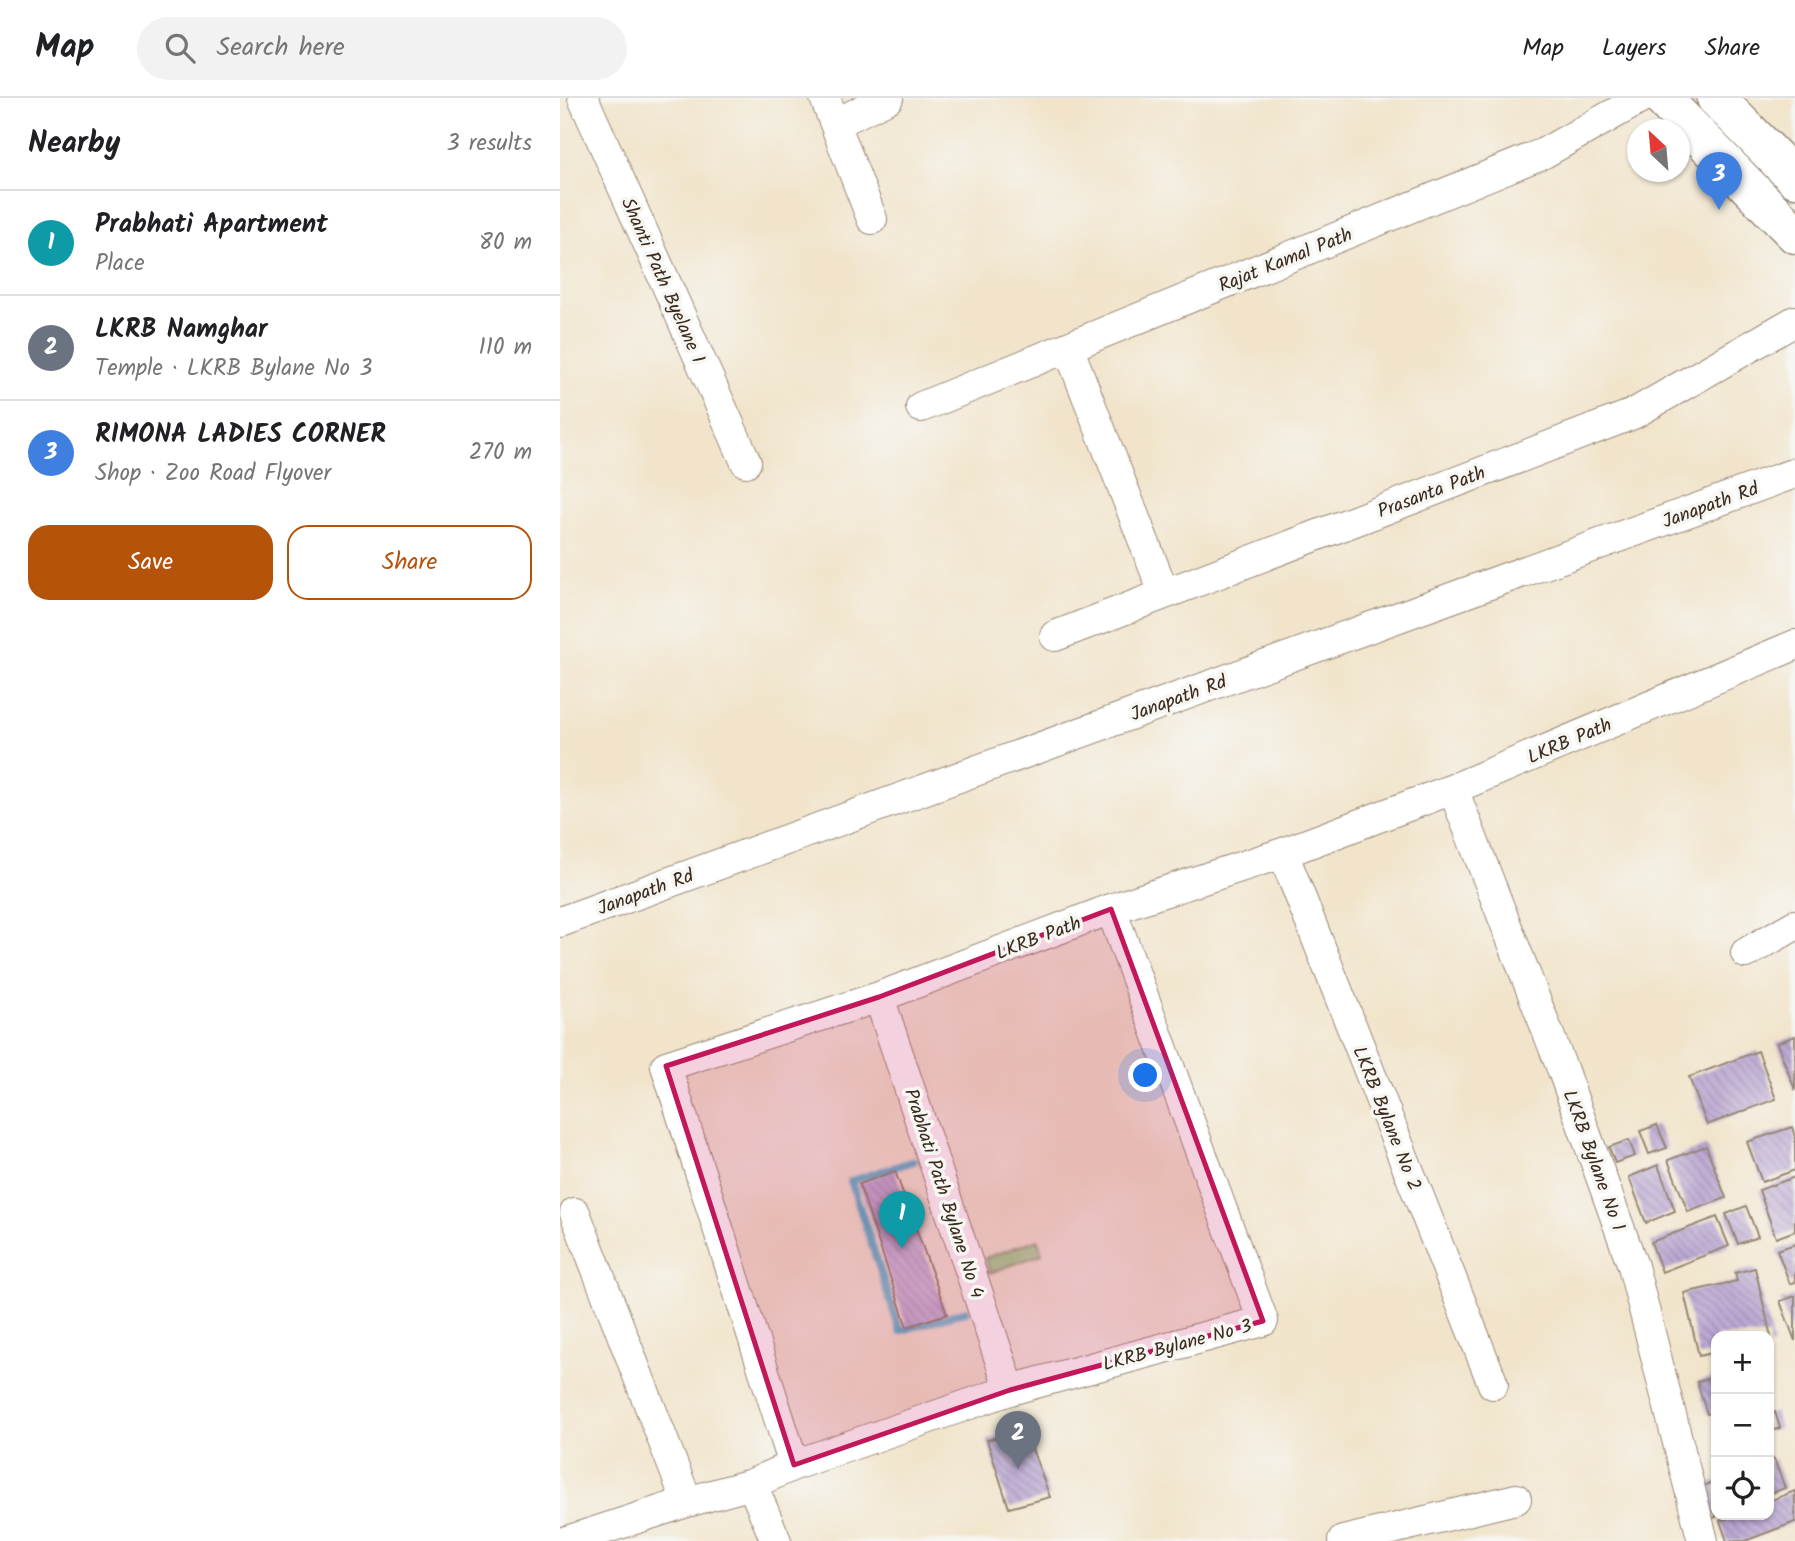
<!DOCTYPE html>
<meta charset="utf-8">
<style>
:root{--surface:#fff;--page:#f2f2f2;--text:#202124;--muted:#757577;--line:#e0e0e0;--accent:#b45309}
body{margin:0;font-family:Kalam,sans-serif;background:var(--page);color:var(--text)}
.controls{position:absolute;right:21px;bottom:21px;display:grid;overflow:hidden;border-radius:14px;box-shadow:0 2px 5px #0004}
.controls button{width:63px;height:63px;display:grid;place-items:center;padding:0;border:0;border-bottom:2px solid var(--line);background:var(--surface);color:var(--text);font:35px sans-serif}
.compass{position:absolute;left:1067px;top:21px;width:63px;height:63px;border-radius:50%;background:var(--surface);box-shadow:0 2px 5px #0004;rotate:334deg}
.you{position:absolute;left:586px;top:978px;width:24px;height:24px;margin:-18px;border:5px solid #fff;border-radius:50%;background:#1a73e8;box-shadow:0 0 0 10px #1a73e833}
.badge{display:grid;place-items:center;width:46px;height:46px;border-radius:50%;background:var(--accent);color:#fff;font-size:23px;font-weight:700}
.pin{position:absolute;translate:-50% -58px;filter:drop-shadow(0 2px 4px #0008)}
.pin::after{content:'';position:absolute;top:37px;width:24px;height:21px;background:inherit;clip-path:polygon(0 0,100% 0,50% 100%)}
.list{margin:0;padding:0;list-style:none}
h2{display:flex;justify-content:space-between;align-items:center;height:91px;margin:0;padding:0 28px;font-size:30px}
h2 small{font-size:23px;font-weight:400;color:var(--muted)}
.list li{display:grid;grid-template-columns:46px 1fr auto;gap:21px;align-items:center;box-sizing:border-box;height:105px;padding:0 28px;border-top:2px solid var(--line)}
.list b{display:block;font-size:26px;white-space:nowrap}
.list p{margin:0;font-size:23px;white-space:nowrap;color:var(--muted)}
.list em{font-size:23px;font-style:normal;color:var(--muted)}
.actions{display:flex;gap:14px;padding:21px 28px}
.actions a{flex:1;padding:16px 0;border:2px solid var(--accent);border-radius:21px;text-align:center;font-size:24px;color:var(--accent)}
.actions .main{background:var(--accent);color:#fff}
.icon{flex:none;width:38px;height:38px;fill:none;stroke:currentColor;stroke-width:2;stroke-linecap:round;stroke-linejoin:round}
.map{position:relative;flex:none;width:1235px;height:1443px;overflow:hidden}
header{display:flex;align-items:center;gap:42px;box-sizing:border-box;height:98px;padding:0 35px;background:var(--surface);border-bottom:2px solid var(--line)}
header strong{font-size:33px}
nav{display:flex;gap:38px;margin-inline-start:auto;font-size:24px}
.search{width:490px;height:63px;background:var(--page);display:flex;align-items:center;gap:18px;box-sizing:border-box;padding:0 24px;border-radius:38px;color:var(--muted);font-size:26px}
main{display:flex}
aside{flex:1;background:var(--surface)}
.map>svg:first-child{display:block}
</style>
<header>
<strong>Map</strong>
<div class="search"><svg class="icon" aria-label="search" viewBox="0 0 24 24"><circle cx="10" cy="10" r="6"/><path d="M15 15l6 6"/></svg>Search here</div>
<nav><a>Map</a><a>Layers</a><a>Share</a></nav>
</header>
<main>
<aside>
<h2>Nearby<small>3 results</small></h2>
<ul class="list">
<li><span class="badge" style="background:#0f9aa8">1</span><div><b>Prabhati Apartment</b><p>Place</p></div><em>80 m</em></li>
<li><span class="badge" style="background:#6b7280">2</span><div><b>LKRB Namghar</b><p>Temple · LKRB Bylane No 3</p></div><em>110 m</em></li>
<li><span class="badge" style="background:#3f7fe0">3</span><div><b>RIMONA LADIES CORNER</b><p>Shop · Zoo Road Flyover</p></div><em>270 m</em></li>
</ul>
<div class="actions"><a class="main">Save</a><a>Share</a></div>
</aside>
<div class="map">
<svg width="1235" height="1443" viewBox="0 0 1235 1443">
<defs>
<pattern id="building-back-hatch" width="6" height="6" patternUnits="userSpaceOnUse" patternTransform="scale(1.75)"><rect width="6" height="6" fill="#b7a3d1"/><path d="M-1 5l2 2M0 0l6 6M5-1l2 2" fill="none" stroke="#9685a9"/></pattern>
</defs>
<rect width="100%" height="100%" fill="#f6f6f2"/>
<filter id="ink" filterUnits="userSpaceOnUse"><feTurbulence type="fractalNoise" baseFrequency=".0143" numOctaves="2"/><feDisplacementMap in="SourceGraphic" scale="14" xChannelSelector="R" yChannelSelector="G"/><feConvolveMatrix kernelMatrix="1 2 1 2 8 2 1 2 1" color-interpolation-filters="sRGB"/></filter>
<filter id="wash" filterUnits="userSpaceOnUse"><feTurbulence type="fractalNoise" baseFrequency=".00686" numOctaves="4" result="noise"/><feDisplacementMap in="SourceGraphic" scale="28" xChannelSelector="R" yChannelSelector="G"/><feGaussianBlur stdDeviation="1.57" result="paint"/><feColorMatrix in="noise" values="0 0 0 0 0 0 0 0 0 0 0 0 0 0 0 0 0 1.4 0 .05"/><feComposite in="paint" operator="in"/></filter>
<g filter="url(#wash)">
<rect width="100%" height="100%" fill="#f1e4cb"/>
<path fill="#92c87a" stroke="#66794c" stroke-width="2" d="M 478,1141 L 482,1156 L 430,1175 L 425,1160 Z"/>
<g fill="none" stroke-linecap="round" stroke-linejoin="round">
<path stroke="#45aac5" stroke-width="8" d="M 354,1063 L 291,1083 L 340,1233 L 406,1213"/>
</g>
<g id="blocks">
<path fill="url(#building-back-hatch)" d="M 1235,938 L 1235,992 L 1217,945 Z
M 1198,953 L 1216,1001 L 1147,1027 L 1129,979 Z
M 1097,1027 L 1107,1050 L 1089,1056 L 1080,1033 Z
M 1232,1029 L 1235,1039 L 1235,1072 L 1202,1084 L 1187,1044 Z
M 1069,1042 L 1075,1058 L 1055,1065 L 1049,1049 Z
M 1146,1048 L 1166,1100 L 1128,1114 L 1108,1062 Z
M 1098,1067 L 1115,1113 L 1086,1125 L 1069,1079 Z
M 335,1073 L 387,1216 L 347,1229 L 299,1086 Z
M 1235,1079 L 1235,1133 L 1216,1140 L 1199,1092 Z
M 1186,1108 L 1198,1139 L 1178,1146 L 1166,1116 Z
M 1157,1119 L 1169,1148 L 1102,1174 L 1091,1144 Z
M 1235,1146 L 1235,1184 L 1230,1186 L 1217,1152 Z
M 1195,1170 L 1213,1247 L 1209,1248 L 1209,1238 L 1156,1238 L 1156,1254 L 1139,1258 L 1124,1195 L 1177,1183 L 1175,1175 Z
M 1235,1198 L 1235,1243 L 1220,1203 Z
M 1156,1278 L 1156,1313 L 1147,1316 L 1137,1284 Z
M 1215,1314 L 1220,1330 L 1209,1334 L 1209,1316 Z
M 465,1332 L 490,1399 L 449,1410 L 427,1342 Z
M 1214,1361 L 1225,1390 L 1209,1396 L 1209,1363 Z
M 1156,1383 L 1156,1419 L 1143,1424 L 1131,1393 Z
M 1235,1393 L 1235,1424 L 1185,1443 L 1167,1443 L 1160,1423 L 1177,1417 L 1209,1417 L 1209,1403 Z"/>
</g>
</g>
<g filter="url(#ink)">
<use href="#blocks" fill-opacity="0" stroke="#968774" stroke-width="2"/>
<g fill="none" stroke-linecap="round" stroke-linejoin="round">
<g stroke="#968774" stroke-width="32">
<path id="street" d="M 23,0 L 186,364
M 265,0 L 312,121
M 275,26 L 328,0
M 508,249 L 604,495
M 361,309 L 984,55 L 1082,0
M 495,538 L 1073,316 L 1235,223
M 893,691 L 1003,973 L 1073,1168 L 1143,1443
M 723,755 L 933,1286
M 0,824 L 1235,375
M 1186,855 L 1235,827
M 319,899 L 450,1292
M 15,1115 L 127,1404
M 234,1367 L 106,968 L 319,899 L 551,811 L 723,755 L 893,691 L 1235,547
M 192,1386 L 216,1443
M 7,1443 L 127,1404 L 192,1386 L 234,1367 L 450,1292 L 703,1223 L 551,811
M 783,1443 L 956,1401"/>
</g>
<g stroke="#968774" stroke-width="41">
<path id="secondary" d="M 1102,0 L 1235,136
M 1156,0 L 1235,80"/>
</g>
<use href="#street" stroke="#fff" stroke-width="30"/>
<use href="#secondary" stroke="#fff" stroke-width="38"/>
</g>
</g>
<path fill="#c2185b" fill-opacity="0.2" stroke="#c2185b" stroke-width="5" stroke-linejoin="round" d="M 551,811 L 703,1223 L 450,1292 L 234,1367 L 106,968 L 319,899 Z"/>
<g text-anchor="middle" stroke-width="7" stroke-linejoin="round" paint-order="stroke">
<g font-size="19" fill="#3b2a1e" stroke="#f6f6f2">
<text transform="translate(725 161) rotate(-22)" y="7">Rajat Kamal Path</text>
<text transform="translate(104 182) rotate(66)" y="7">Shanti Path Byelane 1</text>
<text transform="translate(871 393) rotate(-21)" y="7">Prasanta Path</text>
<text transform="translate(1150 406) rotate(-20)" y="7">Janapath Rd</text>
<text transform="translate(618 599) rotate(-20)" y="7">Janapath Rd</text>
<text transform="translate(1009 642) rotate(-23)" y="7">LKRB Path</text>
<text transform="translate(85 793) rotate(-20)" y="7">Janapath Rd</text>
<text transform="translate(478 839) rotate(-21)" y="7">LKRB Path</text>
<text transform="translate(828 1020) rotate(68)" y="7">LKRB Bylane No 2</text>
<text transform="translate(1035 1062) rotate(70)" y="7">LKRB Bylane No 1</text>
<text transform="translate(385 1095) rotate(72)" y="7">Prabhati Path Bylane No 4</text>
<text transform="translate(617 1246) rotate(-15)" y="7">LKRB Bylane No 3</text>
</g>
</g>
</svg>
<div class="controls">
<button>+</button>
<button>−</button>
<button><svg class="icon" aria-label="locate" viewBox="0 0 24 24"><circle cx="12" cy="12" r="6"/><path d="M12 2v4M12 18v4M2 12h4M18 12h4"/></svg></button>
</div>
<svg class="compass" viewBox="-18 -18 36 36"><path d="M0-13l5 13h-10z" fill="#e53935"/><path d="M0 13l5-13h-10z" fill="#757577"/></svg>
<div class="you"></div>
<div class="pin badge" style="left:342px;top:1151px;background:#0f9aa8">1</div>
<div class="pin badge" style="left:458px;top:1371px;background:#6b7280">2</div>
<div class="pin badge" style="left:1159px;top:112px;background:#3f7fe0">3</div>
</div>
</main>
